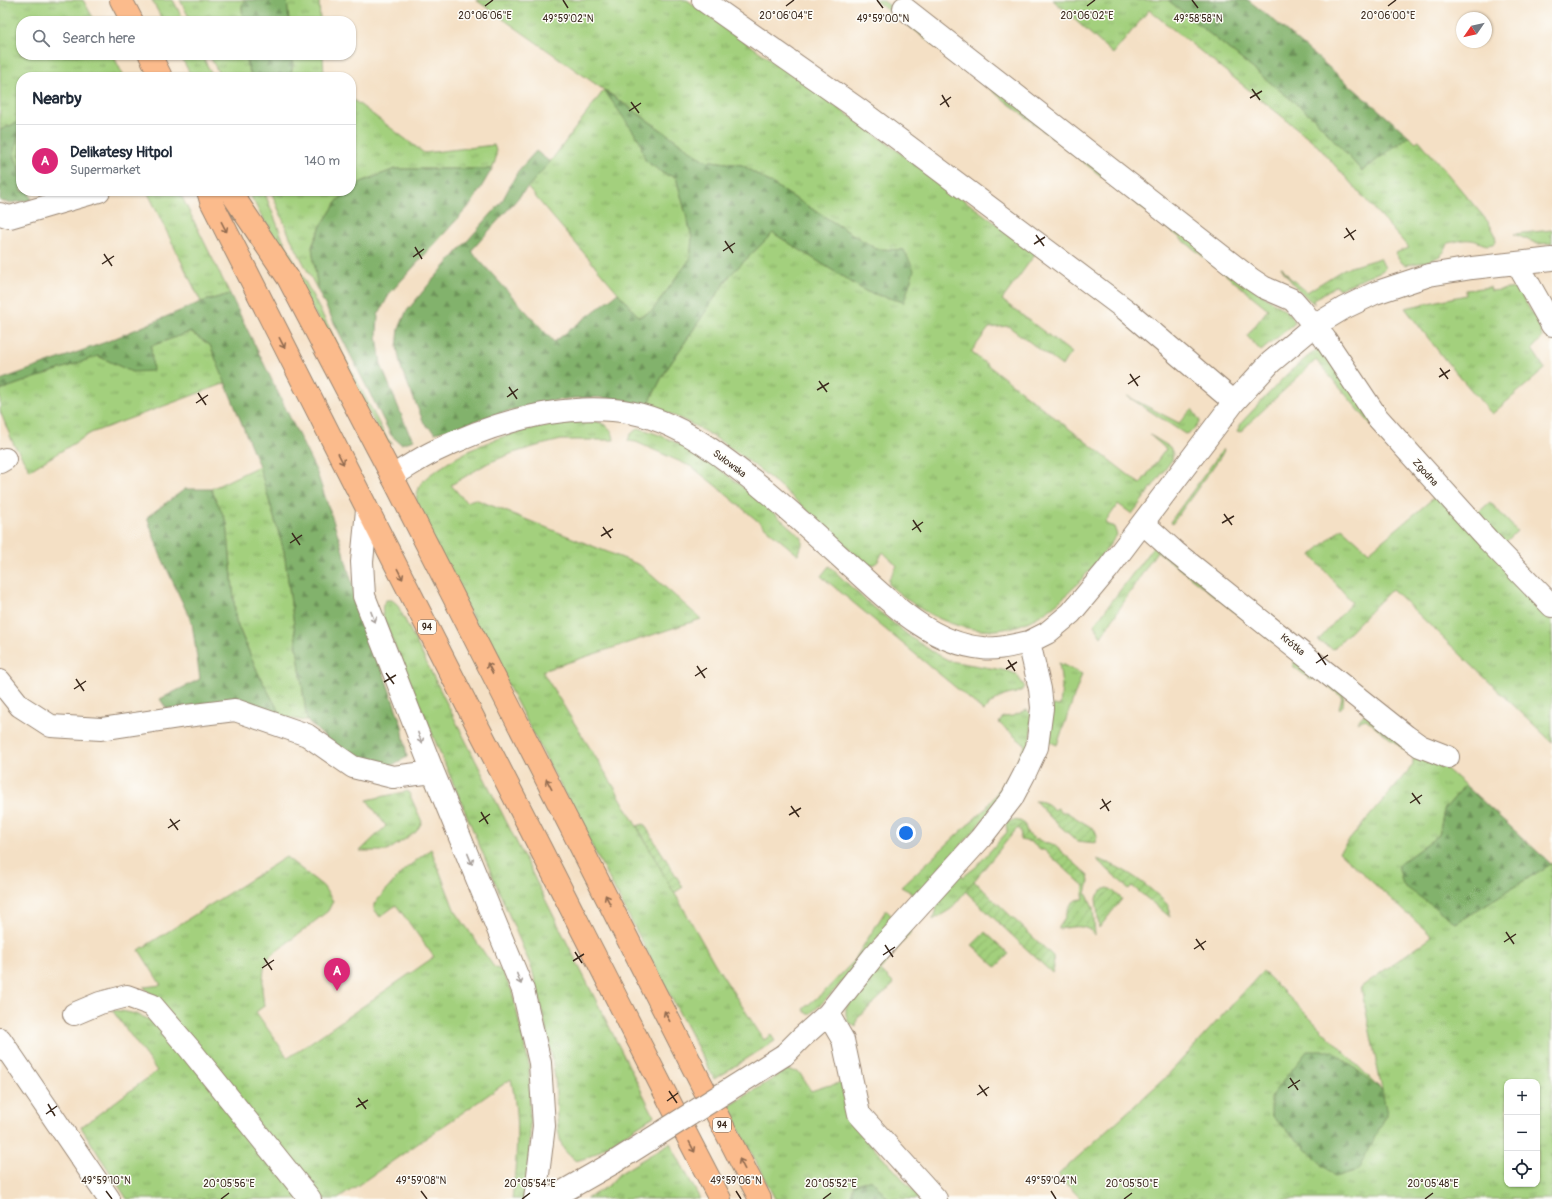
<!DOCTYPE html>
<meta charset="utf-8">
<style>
:root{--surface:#fff;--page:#f6f6f7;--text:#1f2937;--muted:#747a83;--line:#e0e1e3;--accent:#db2777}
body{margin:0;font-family:Pangolin,sans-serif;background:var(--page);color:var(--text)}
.controls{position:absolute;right:12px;bottom:12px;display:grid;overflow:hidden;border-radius:8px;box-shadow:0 1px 3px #0004}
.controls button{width:36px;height:36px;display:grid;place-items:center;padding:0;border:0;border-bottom:1px solid var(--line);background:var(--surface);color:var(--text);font:20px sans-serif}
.compass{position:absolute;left:1456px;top:12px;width:36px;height:36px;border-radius:50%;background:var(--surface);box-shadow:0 1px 3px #0004;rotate:236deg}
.you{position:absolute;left:906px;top:833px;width:14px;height:14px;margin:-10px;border:3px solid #fff;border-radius:50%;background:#1a73e8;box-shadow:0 0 0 6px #1a73e833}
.badge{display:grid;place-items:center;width:26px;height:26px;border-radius:50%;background:var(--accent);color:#fff;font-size:13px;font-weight:700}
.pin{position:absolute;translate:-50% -33px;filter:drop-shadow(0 1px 2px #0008)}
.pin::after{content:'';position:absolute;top:21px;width:14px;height:12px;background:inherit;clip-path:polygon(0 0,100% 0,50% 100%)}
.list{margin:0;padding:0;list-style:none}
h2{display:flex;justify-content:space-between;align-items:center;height:52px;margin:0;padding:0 16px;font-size:17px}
h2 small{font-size:13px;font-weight:400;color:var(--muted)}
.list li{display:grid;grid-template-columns:26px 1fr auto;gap:12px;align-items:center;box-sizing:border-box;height:72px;padding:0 16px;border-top:1px solid var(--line)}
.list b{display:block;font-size:15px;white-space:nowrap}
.list p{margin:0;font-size:13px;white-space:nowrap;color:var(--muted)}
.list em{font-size:13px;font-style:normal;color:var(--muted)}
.icon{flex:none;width:22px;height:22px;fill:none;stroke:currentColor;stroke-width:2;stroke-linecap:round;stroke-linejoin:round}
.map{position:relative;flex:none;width:1552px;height:1199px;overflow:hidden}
.search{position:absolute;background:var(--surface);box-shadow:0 1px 3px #0004;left:16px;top:16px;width:340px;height:44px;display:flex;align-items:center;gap:10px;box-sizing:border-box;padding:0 14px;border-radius:16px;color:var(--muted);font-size:15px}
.panel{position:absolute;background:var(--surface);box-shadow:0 1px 3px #0004;left:16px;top:72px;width:340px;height:124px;border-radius:16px}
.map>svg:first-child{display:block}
</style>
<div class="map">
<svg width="1552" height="1199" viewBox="0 0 1552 1199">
<defs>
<pattern id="grass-tufts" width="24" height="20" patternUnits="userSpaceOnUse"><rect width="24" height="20" fill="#a3d07d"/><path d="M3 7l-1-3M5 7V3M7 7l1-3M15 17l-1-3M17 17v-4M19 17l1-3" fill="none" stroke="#86a966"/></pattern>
<pattern id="forest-firs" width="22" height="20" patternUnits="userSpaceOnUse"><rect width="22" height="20" fill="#82b26c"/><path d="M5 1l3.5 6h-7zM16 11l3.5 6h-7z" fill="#6c9158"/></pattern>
<pattern id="garden-furrows" width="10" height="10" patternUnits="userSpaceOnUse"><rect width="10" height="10" fill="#a3d07d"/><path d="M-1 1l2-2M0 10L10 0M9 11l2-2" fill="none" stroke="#86a966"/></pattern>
</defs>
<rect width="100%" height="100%" fill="#fdfcf7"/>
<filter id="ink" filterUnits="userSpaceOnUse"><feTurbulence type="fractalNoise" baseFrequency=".025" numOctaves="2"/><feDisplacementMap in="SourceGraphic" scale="8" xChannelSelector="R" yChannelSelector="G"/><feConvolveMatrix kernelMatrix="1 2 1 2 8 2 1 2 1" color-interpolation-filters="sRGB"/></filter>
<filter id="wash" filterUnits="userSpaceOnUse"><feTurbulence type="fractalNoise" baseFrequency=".012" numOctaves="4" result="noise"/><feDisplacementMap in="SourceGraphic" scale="16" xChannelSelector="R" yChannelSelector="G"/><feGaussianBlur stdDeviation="0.9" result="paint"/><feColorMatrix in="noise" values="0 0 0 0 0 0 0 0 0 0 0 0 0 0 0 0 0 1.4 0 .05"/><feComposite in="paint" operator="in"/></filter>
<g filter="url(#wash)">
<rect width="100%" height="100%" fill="#f4e0c5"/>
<path fill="url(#grass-tufts)" stroke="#6f7d4e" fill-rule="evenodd" d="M 0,0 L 83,0 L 95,21 L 21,21 L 21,55 L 113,55 L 124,77 L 21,77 L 21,174 L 14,155 L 21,121 L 0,130 Z
M 152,0 L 173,0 L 184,21 L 163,21 Z
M 180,0 L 245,0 L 242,6 L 243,21 L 191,21 Z
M 287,0 L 319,0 L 320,21 L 289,21 Z
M 476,0 L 687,0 L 868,129 L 1036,253 L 1002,300 L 1072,353 L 1066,359 L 1062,366 L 1008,326 L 989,328 L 971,352 L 1140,484 L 1166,449 L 1150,435 L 1170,447 L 1173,454 L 1172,460 L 1132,514 L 1118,504 L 1105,523 L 1114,527 L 1117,535 C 1071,597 1021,658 936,617 C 918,609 904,597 889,585 L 889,579 L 897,566 L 883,552 C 878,560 879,565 867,566 C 809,513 744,445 670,414 C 663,411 655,409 647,407 L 663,375 L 730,275 L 773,233 L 867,292 L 904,302 L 904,250 L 876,249 L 742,165 L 704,160 L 606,91 L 640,141 L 645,160 L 664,174 L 676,177 L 692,237 L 691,259 L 652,311 L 639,317 L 527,187 L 550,162 L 604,90 Z
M 874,0 L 882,0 L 921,29 L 1254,289 L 1290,314 L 1295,323 L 1261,351 L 1247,336 L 1268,309 L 1179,237 L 916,31 Z
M 1053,0 L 1168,0 L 1314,118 L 1362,171 L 1409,136 L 1416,142 L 1419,140 L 1489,223 L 1495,234 L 1496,242 C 1486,249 1481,241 1471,240 C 1464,239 1455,242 1448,243 C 1444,262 1421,262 1406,265 L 1402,263 L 1395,253 L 1409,248 L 1314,142 L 1149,10 L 1113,54 Z
M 180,55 L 202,55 L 213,77 L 192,77 Z
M 209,55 L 246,55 L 247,65 L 252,77 L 221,77 Z
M 292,55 L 323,55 L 324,77 L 290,77 L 293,65 Z
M 351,98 L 424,153 L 494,145 C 498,154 496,160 492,169 L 395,169 L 361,182 L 351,190 Z
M 147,191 L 173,191 L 182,197 L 230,294 L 201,302 Z
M 248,191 L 264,191 L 282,237 L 387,439 L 393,444 L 385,442 Z
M 271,191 L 349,191 L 338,200 L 321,226 L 312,246 L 318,291 L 290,237 Z
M 1552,230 L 1552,243 L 1538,244 L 1514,234 Z
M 1380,258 L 1385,268 L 1382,271 L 1339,289 L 1337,285 L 1313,300 L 1315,304 C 1302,295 1290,282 1281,267 L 1282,267 L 1289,277 L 1307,292 L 1344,269 Z
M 1490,287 L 1491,291 L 1517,288 L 1540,326 L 1542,338 L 1532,349 L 1545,369 L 1492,414 L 1446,361 L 1405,308 L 1466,295 L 1466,290 Z
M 190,332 L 210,345 L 226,383 L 91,433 L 30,470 L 13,443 L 0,411 L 0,390 L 98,356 L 132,372 L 151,346 Z
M 1322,345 L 1552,613 L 1552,742 L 1392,589 L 1333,649 L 1318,641 L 1352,602 L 1311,555 L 1342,528 L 1369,552 L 1436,496 L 1392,449 L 1316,360 L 1240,432 L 1237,431 L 1242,422 L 1288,373 Z
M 1127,396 L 1179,423 L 1192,409 L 1200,421 C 1196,428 1193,432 1185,434 Z
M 595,421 C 605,424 613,428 614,440 L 561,440 L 537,446 L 513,453 L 488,463 L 451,485 L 466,502 L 475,499 L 640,565 L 701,619 L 542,671 L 616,790 L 715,964 L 764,1040 L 771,1035 L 775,1041 L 714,1079 L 416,510 C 416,503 416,495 419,488 C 422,479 432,473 440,468 C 485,437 541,422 595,421 Z
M 638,428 C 697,443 757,498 802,538 L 802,545 L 798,555 L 716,486 L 692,467 L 636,442 L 628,441 L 630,435 Z
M 1223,449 L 1224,450 L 1221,456 L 1172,524 L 1170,522 Z
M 259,466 L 284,551 L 307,721 L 282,717 L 259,675 L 236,621 L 227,523 L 211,489 Z
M 1490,502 L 1517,531 L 1504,544 L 1473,517 Z
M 1155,544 L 1309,664 L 1344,694 L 1343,706 L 1340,709 L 1339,708 L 1342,697 L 1317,677 L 1311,680 L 1293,666 L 1295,659 L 1157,551 L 1101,637 L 1094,625 Z
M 829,566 L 865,600 L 913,639 L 933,652 L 950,661 L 1008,671 L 1016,674 L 1025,687 C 1019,695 1009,693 1002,697 C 994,700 989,705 984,711 L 821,576 Z
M 386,600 L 392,600 L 397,604 L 654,1116 L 589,1157 L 576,1161 C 571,1157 566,1153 563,1148 C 555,1131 557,1097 555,1078 C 550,1041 541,1005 532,969 L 385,623 C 383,614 380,607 386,600 Z
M 1059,663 L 1082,674 L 1057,745 L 1048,741 L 1053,705 L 1060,706 L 1062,686 Z
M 1027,710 L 1031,714 L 1031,742 L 1006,793 L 918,896 L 901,887 L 986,808 L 1011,773 L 1025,745 L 999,723 L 1003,717 L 1013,716 Z
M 1367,711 L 1442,765 L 1465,785 L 1444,810 L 1439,835 L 1398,865 L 1456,923 L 1552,863 L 1552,1199 L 1081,1199 L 1058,1175 L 1165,1078 L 1263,971 L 1382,1090 L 1361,987 L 1432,936 L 1339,852 L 1413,765 L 1413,757 L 1366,719 L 1357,722 ZM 1507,1082 L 1537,1082 L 1537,1184 L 1507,1184 Z
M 408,791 L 422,822 L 416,832 L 387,851 L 360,851 L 386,826 L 367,800 Z
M 1013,820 L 1024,822 L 1014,832 L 951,909 L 933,920 L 939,895 L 960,873 L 963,877 L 976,867 L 1007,832 L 1006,823 Z
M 431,849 L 454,909 L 494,967 L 501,970 L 512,991 L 529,1065 L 530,1135 L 528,1186 L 526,1199 L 512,1199 C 517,1159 520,1119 511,1079 L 338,1199 L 318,1199 L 198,1050 L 144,987 L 161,985 L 139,950 L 286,857 L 323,886 L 333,901 L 328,911 L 269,957 L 264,969 L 262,989 L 264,1006 L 256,1012 L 288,1058 L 434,957 L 396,905 L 380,917 L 374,909 L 374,904 L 404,870 Z
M 886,910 L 894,918 C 867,951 842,987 810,1014 L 807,1014 L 803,1009 L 825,991 L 853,962 Z
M 908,929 L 911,932 L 880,970 L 894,984 L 857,1019 L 856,1027 L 848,1022 L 846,1015 L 846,1007 Z
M 112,1010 C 132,1012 143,1015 160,1026 L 302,1199 L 127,1199 L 81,1127 L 157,1071 Z
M 787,1070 L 799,1072 L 811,1091 L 826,1086 L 841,1083 L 849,1120 L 921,1199 L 888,1199 L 871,1179 L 854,1185 L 850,1199 L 775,1199 L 728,1107 Z
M 670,1143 L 700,1199 L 586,1199 L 608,1186 L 619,1174 Z"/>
<path fill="url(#forest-firs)" stroke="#5e6e45" d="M 245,0 L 287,0 L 289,21 L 243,21 L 242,6 Z
M 1168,0 L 1248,0 L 1276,22 L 1409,136 L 1362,171 L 1314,118 Z
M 246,55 L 292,55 L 293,65 L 290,77 L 252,77 L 247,65 Z
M 604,90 L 704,160 L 742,165 L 876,249 L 904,250 L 914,270 L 904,302 L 867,292 L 773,233 L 730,275 L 663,375 L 647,407 C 639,405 631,402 623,400 C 557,389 497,416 435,433 L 424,423 L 401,368 L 397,347 L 399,329 L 406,312 L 430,283 L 501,203 L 518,171 L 536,151 L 550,162 L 471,251 L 554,342 L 618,293 L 639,317 L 652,311 L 690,259 L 692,237 L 676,177 L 664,174 L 645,160 L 640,141 Z
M 21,121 L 14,155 L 21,174 L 21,191 L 28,191 L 32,200 L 9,203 L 0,201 L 0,130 Z
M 395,169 L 492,169 L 472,203 L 390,293 L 378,315 L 377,336 L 381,365 L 408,431 L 414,440 L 401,444 L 391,435 L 318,291 L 312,247 L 321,226 L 338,200 L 361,182 Z
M 230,294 L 317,473 L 339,538 L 353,586 L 402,726 L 407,757 L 387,768 L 364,762 L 334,745 L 307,721 L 284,551 L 259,466 L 210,345 L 190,332 L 151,346 L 153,371 L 132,372 L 98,356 L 0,390 L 0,380 L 106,342 L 201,302 Z
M 185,489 L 211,489 L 227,523 L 236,622 L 259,675 L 282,717 L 166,708 L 160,699 L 200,679 L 192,623 L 160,554 L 147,517 Z
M 1465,785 L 1551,864 L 1456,923 L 1403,885 L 1398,865 L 1439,835 L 1444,810 Z
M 1307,1051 L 1333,1051 L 1382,1090 L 1387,1114 L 1358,1170 L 1335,1177 L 1271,1115 L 1271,1096 Z
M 871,1179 L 888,1199 L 850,1199 L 854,1185 Z"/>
<path fill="url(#garden-furrows)" stroke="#6f7d4e" d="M 1035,801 C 1044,801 1049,804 1054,810 L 1058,808 L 1061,812 L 1066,812 L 1094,829 L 1097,836 L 1096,843 L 1077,841 L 1053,820 Z
M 1024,822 L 1027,833 L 1036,840 L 1037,838 C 1044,845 1048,841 1054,845 L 1088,875 L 1089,882 L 1086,893 L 1093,907 L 1095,935 C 1085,923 1073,927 1059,929 L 1059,927 C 1069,916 1065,899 1084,899 L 1083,895 L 1084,886 L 1044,850 L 1040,850 L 1031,842 L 1020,840 L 1021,832 L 1018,828 Z
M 644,824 L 683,887 L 674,893 L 637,826 Z
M 1096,859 C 1123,866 1148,885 1168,905 L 1170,910 L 1170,917 L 1132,886 L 1129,889 Z
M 974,881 L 1053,956 L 1054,968 L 1052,973 L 965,891 Z
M 1108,888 L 1112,890 L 1122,899 L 1099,928 L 1096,898 L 1102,890 Z
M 985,932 L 1009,954 L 996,967 L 972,945 Z"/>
</g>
<g filter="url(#ink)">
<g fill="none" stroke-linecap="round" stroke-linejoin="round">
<g stroke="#988572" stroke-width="24">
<path id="minor" d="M 703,0 L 861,111 L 1041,246 L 1126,310 L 1234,402
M 904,8 L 1251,279 L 1263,287 L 1293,300 L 1300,308 L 1325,339 L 1377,417 L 1488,540 L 1552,606
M 0,214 L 10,217 L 99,191
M 1517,263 L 1552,325
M 0,462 L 5,459
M 392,476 C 406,468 419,459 433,452 C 488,425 551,405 613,410 C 670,414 717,452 760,486 C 794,514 826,544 859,574 C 894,606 932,643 982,648 C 997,650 1014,645 1029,642
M 367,510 L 362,562 L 364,596 L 433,772 L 523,990 L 540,1063 L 544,1126 L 535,1199
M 1143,523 L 1175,552 L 1406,736 L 1420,746 L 1448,757
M 0,681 L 20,706 L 51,726 L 101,729 L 186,716 L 235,710 L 307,735 L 353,767 L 393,777 L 433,772
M 74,1014 L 100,1003 L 127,996 L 152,1005 L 189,1048 L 310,1199
M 828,1014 L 843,1040 L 859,1114 L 936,1199
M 0,1039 L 109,1199
M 784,1055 L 801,1038 L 828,1014 L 873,957 L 980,839 L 1012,798 L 1024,775 L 1037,747 L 1042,708 L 1040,689 L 1029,642 L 1047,633 L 1071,613 L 1107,570 L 1234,402 L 1271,362 L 1314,326 L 1344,308 L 1375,293 L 1429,275 L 1472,268 L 1552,259
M 550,1199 L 613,1163"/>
</g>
<g stroke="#988572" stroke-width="24">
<path id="major" d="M 121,0 L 132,21
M 150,55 L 161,77
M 208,191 L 211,201 C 299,375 388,549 476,723 C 558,881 637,1041 720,1199
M 230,191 L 288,278 L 392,476 L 760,1199"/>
</g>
<use href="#minor" stroke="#fff" stroke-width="22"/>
<use href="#major" stroke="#fbbb8c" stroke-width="22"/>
<g stroke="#988572" stroke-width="24" stroke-linecap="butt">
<path id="minor-bridge" d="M 613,1163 L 784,1055"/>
</g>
<use href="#minor-bridge" stroke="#fff" stroke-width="22"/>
</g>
<defs><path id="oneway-shaft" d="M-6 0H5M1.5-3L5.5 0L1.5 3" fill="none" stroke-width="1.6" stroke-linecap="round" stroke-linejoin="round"/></defs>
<g stroke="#916b50">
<use href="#oneway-shaft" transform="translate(224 227) rotate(63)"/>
<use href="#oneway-shaft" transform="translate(282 343) rotate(63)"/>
<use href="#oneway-shaft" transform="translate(341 459) rotate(63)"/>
<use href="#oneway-shaft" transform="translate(400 574) rotate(63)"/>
<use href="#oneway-shaft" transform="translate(490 668) rotate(-117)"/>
<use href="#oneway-shaft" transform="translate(549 784) rotate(-117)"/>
<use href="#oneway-shaft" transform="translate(608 900) rotate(-117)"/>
<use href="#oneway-shaft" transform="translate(667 1016) rotate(-117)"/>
<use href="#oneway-shaft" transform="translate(692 1147) rotate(62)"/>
<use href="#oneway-shaft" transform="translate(742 1164) rotate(-117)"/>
</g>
<g stroke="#a79f9a">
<use href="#oneway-shaft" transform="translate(373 617) rotate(69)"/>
<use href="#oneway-shaft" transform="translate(420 738) rotate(69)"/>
<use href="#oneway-shaft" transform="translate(470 859) rotate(68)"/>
<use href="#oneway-shaft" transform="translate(519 979) rotate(68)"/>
</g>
</g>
<path fill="none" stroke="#3b2a1e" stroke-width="1.5" d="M 563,0 L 568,8M 877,0 L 883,8M 1192,0 L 1198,8M 485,6 L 493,0M 786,6 L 794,0M 1087,6 L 1095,0M 1388,6 L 1396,0M 1252,89 L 1260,100M 942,95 L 949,107M 1250,98 L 1262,91M 631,102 L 639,113M 940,105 L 951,97M 629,111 L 641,103M 1346,228 L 1354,240M 1036,235 L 1044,246M 1344,238 L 1356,230M 725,241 L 733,253M 1034,244 L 1045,237M 415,247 L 422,259M 723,251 L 735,243M 104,254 L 112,266M 413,257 L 424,249M 102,264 L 114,256M 1440,368 L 1448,379M 1130,374 L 1138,386M 1439,377 L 1450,370M 819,381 L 827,392M 1128,384 L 1140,376M 509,387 L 517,399M 817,390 L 829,383M 198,393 L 206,405M 507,397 L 518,389M 196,403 L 208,395M 1224,514 L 1232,525M 913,520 L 921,532M 1222,523 L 1234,516M 603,527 L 611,538M 912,530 L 923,522M 292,533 L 300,545M 601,536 L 613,529M 290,543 L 302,535M 1318,653 L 1326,665M 1008,660 L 1015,671M 1316,663 L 1328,655M 697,666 L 705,678M 1006,669 L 1017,662M 386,673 L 394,684M 695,676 L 707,668M 76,679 L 84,691M 384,682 L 396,675M 74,689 L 86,681M 1412,793 L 1420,804M 1102,799 L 1109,811M 1410,803 L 1422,795M 791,806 L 799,817M 1100,809 L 1111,801M 481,812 L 488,824M 789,815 L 801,808M 170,819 L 178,830M 479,822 L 490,814M 168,828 L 180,820M 1506,932 L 1514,944M 1196,939 L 1204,950M 1504,942 L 1516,934M 885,945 L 893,957M 1194,949 L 1206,941M 575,952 L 582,963M 883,955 L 895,947M 264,958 L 272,970M 573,961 L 584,954M 262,968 L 274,960M 1290,1078 L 1298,1090M 979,1085 L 987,1096M 1288,1088 L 1300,1080M 669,1091 L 677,1103M 977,1095 L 989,1087M 358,1098 L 366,1109M 667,1101 L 678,1093M 48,1104 L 55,1116M 356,1107 L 368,1100M 46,1114 L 57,1106M 106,1191 L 112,1199M 421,1191 L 427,1199M 736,1191 L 741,1199M 1051,1191 L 1056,1199M 221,1199 L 229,1193M 522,1199 L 530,1193M 823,1199 L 831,1193M 1124,1199 L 1132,1193M 1425,1199 L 1433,1193"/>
<g text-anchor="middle" stroke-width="3" stroke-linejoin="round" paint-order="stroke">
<g fill="#fdfcf7" stroke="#75695f" stroke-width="1">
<rect x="418" y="620" width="18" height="14" rx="3"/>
<rect x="713" y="1118" width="18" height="14" rx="3"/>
</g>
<g font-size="9" font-weight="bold" fill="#3b2a1e">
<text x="427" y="630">94</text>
<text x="722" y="1128">94</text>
</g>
<g font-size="10" fill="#3b2a1e" stroke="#fdfcf7">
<text transform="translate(730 463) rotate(37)" y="4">Sułowska</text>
<text transform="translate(1426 472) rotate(48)" y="4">Zgodna</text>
<text transform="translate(1293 644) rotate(39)" y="4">Krótka</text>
</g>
</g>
<g font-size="10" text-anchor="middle" fill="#3b2a1e" stroke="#fdfcf7" stroke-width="3" stroke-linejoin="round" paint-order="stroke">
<text x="485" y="19">20°06'06"E</text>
<text x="786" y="19">20°06'04"E</text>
<text x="1087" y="19">20°06'02"E</text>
<text x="1388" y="19">20°06'00"E</text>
<text x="568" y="22">49°59'02"N</text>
<text x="883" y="22">49°59'00"N</text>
<text x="1198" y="22">49°58'58"N</text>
<text x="106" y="1184">49°59'10"N</text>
<text x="421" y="1184">49°59'08"N</text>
<text x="736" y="1184">49°59'06"N</text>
<text x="1051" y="1184">49°59'04"N</text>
<text x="229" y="1187">20°05'56"E</text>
<text x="530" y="1187">20°05'54"E</text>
<text x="831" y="1187">20°05'52"E</text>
<text x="1132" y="1187">20°05'50"E</text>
<text x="1433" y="1187">20°05'48"E</text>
</g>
</svg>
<div class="controls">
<button>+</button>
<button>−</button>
<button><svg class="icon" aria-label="locate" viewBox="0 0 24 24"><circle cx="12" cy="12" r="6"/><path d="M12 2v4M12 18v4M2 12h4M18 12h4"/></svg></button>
</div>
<svg class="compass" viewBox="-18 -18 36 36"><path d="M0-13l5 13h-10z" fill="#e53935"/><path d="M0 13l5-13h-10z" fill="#747a83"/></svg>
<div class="you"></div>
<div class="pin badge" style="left:337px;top:991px">A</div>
<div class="search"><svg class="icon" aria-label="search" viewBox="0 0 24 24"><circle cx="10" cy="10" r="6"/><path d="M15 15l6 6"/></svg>Search here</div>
<section class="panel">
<h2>Nearby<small></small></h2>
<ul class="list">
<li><span class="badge">A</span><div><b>Delikatesy Hitpol</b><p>Supermarket</p></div><em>140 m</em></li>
</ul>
</section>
</div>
